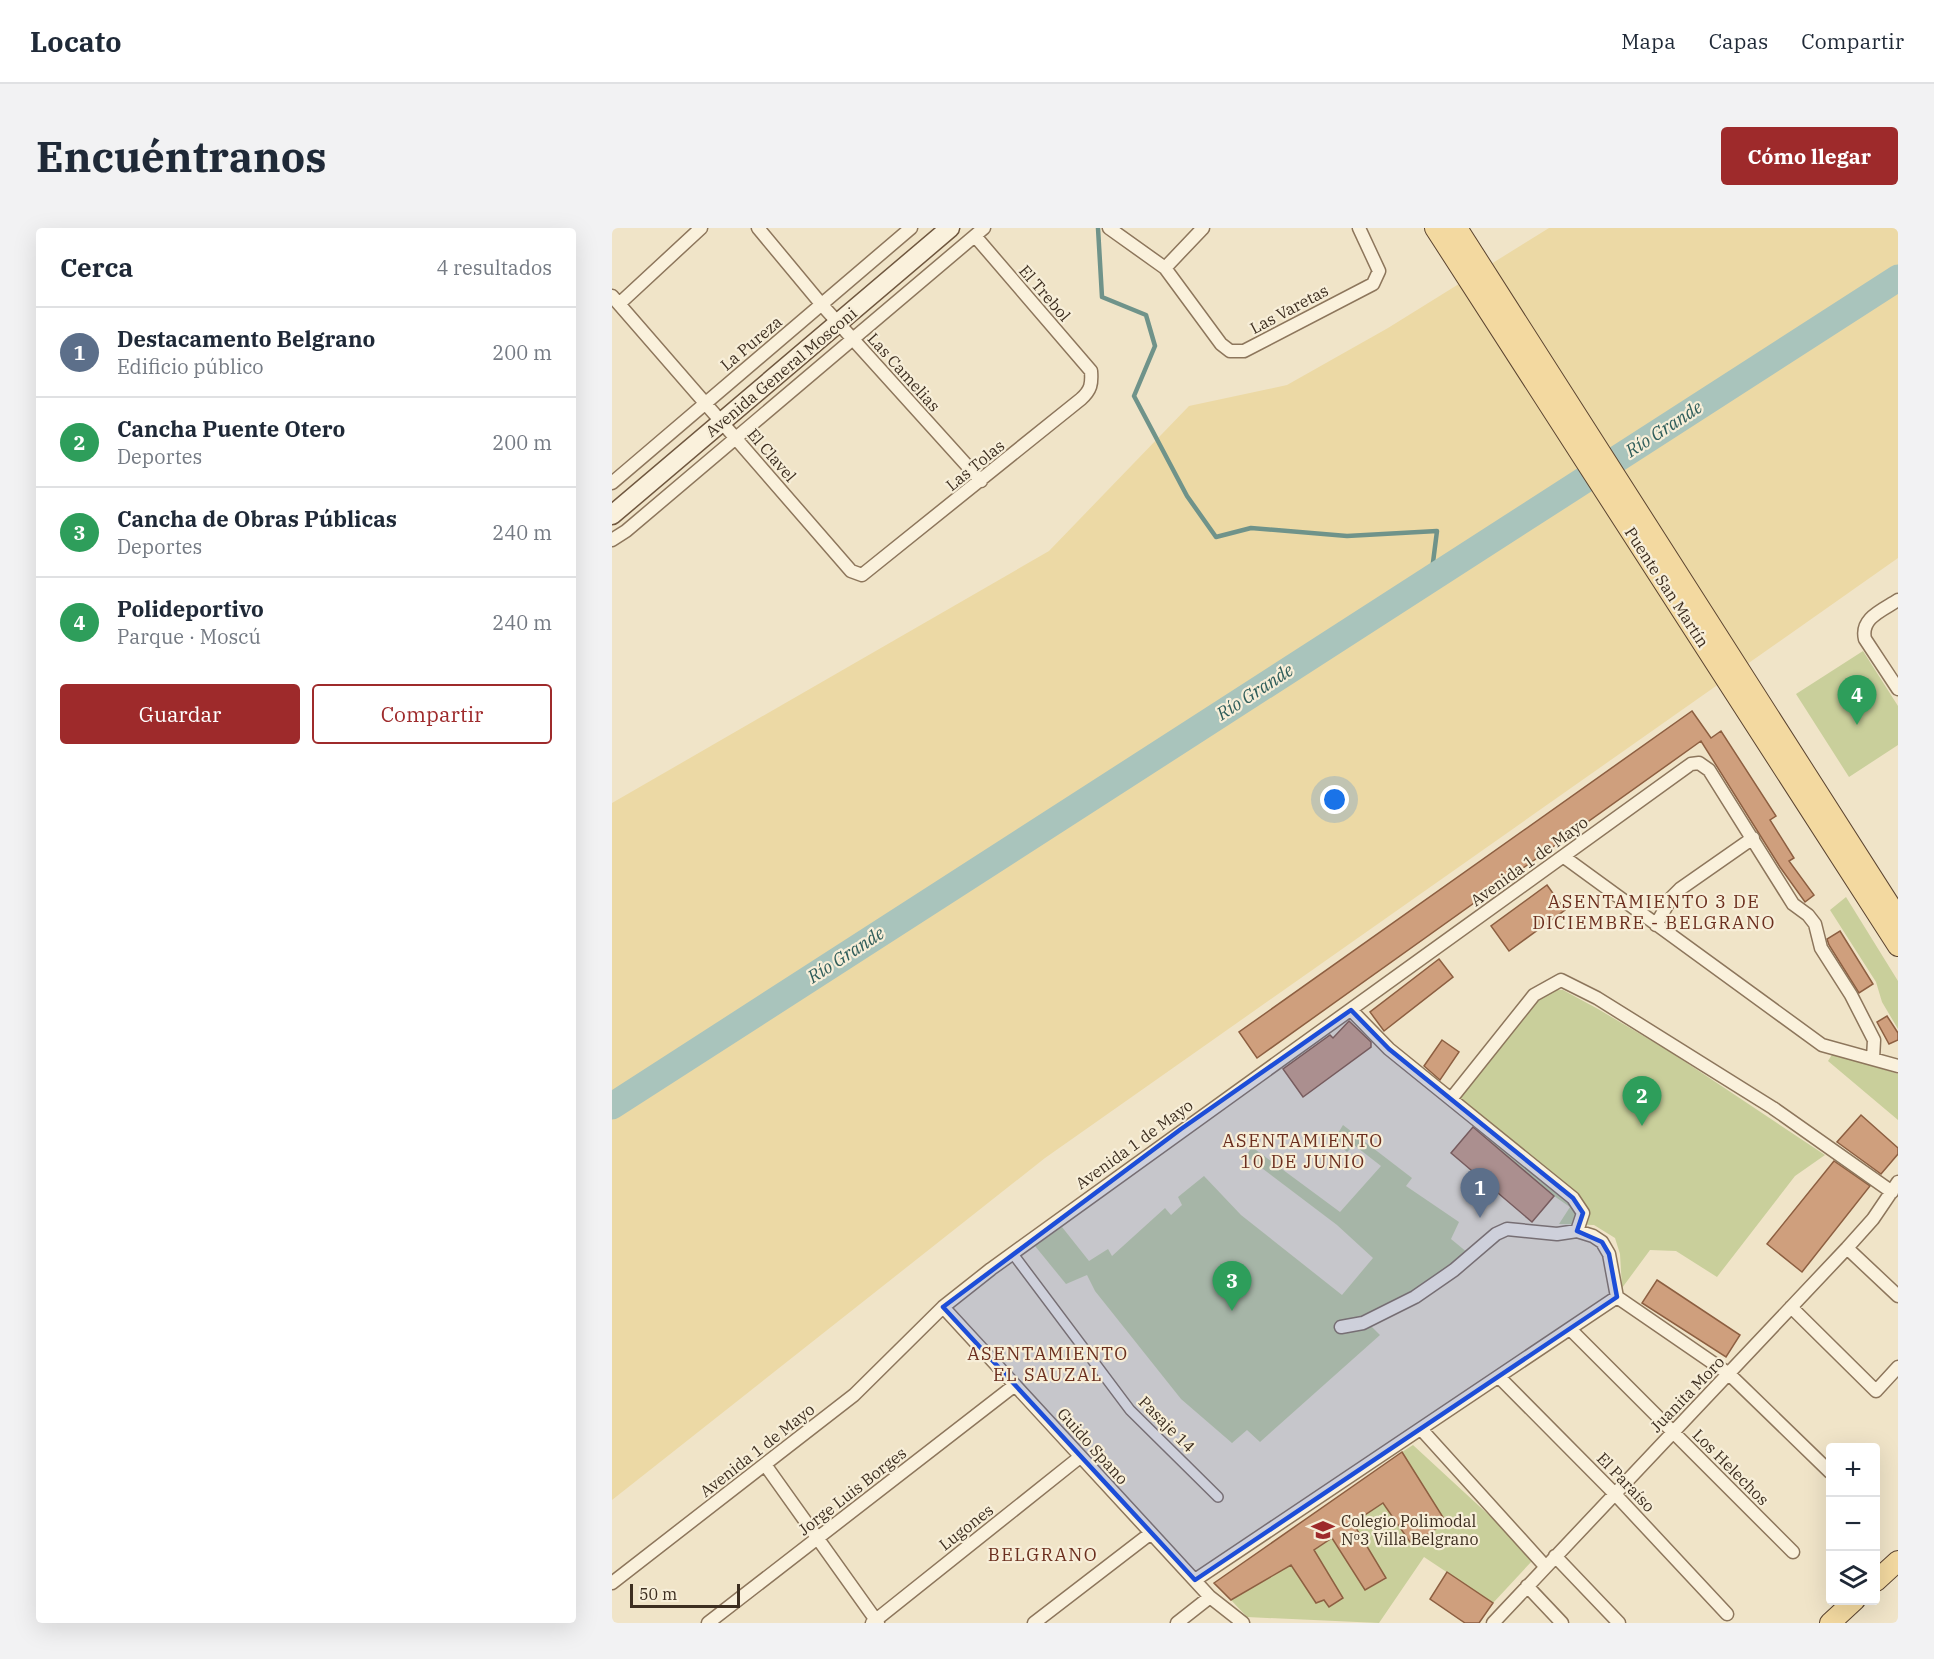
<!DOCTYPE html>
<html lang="es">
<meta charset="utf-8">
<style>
:root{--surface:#fff;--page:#f2f2f3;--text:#1f2937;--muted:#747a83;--line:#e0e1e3;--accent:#9e2a2b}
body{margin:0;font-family:"IBM Plex Serif",serif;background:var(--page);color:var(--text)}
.controls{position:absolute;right:18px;bottom:18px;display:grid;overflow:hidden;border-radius:6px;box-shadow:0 6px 24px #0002}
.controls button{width:54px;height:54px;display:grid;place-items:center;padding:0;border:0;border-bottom:2px solid var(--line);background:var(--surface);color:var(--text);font:30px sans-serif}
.scale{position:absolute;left:18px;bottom:15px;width:110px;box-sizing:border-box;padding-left:6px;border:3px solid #3d2e20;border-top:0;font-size:16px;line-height:21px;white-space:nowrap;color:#3d2e20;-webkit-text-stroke:4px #f7eed8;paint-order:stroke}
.you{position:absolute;left:723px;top:572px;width:21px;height:21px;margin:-15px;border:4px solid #fff;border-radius:50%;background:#1a73e8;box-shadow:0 0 0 9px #1a73e833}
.badge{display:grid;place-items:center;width:39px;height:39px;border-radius:50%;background:var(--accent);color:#fff;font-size:20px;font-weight:700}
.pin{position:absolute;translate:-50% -50px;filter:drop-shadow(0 2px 3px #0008)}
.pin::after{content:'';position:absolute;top:32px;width:21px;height:18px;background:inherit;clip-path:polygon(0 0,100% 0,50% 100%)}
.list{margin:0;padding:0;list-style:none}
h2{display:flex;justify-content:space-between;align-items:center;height:78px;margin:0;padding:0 24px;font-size:26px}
h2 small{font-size:20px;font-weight:400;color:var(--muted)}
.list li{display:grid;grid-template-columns:39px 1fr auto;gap:18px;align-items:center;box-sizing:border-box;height:90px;padding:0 24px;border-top:2px solid var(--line)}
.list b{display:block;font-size:22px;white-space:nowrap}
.list p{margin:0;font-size:20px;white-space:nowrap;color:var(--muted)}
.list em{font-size:20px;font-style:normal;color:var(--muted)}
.actions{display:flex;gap:12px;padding:18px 24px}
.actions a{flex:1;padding:14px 0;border:2px solid var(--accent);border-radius:6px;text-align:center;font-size:21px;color:var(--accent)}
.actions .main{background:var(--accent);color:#fff}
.icon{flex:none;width:33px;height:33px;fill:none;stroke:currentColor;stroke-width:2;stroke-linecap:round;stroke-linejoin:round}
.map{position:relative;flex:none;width:1286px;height:1395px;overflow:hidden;border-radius:6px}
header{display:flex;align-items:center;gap:36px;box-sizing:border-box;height:84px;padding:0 30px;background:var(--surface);border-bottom:2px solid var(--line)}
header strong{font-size:28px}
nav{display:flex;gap:33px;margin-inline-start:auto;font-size:21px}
.intro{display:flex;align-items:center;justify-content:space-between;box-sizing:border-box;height:144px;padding:0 36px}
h1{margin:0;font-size:42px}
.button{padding:15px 27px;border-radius:6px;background:var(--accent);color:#fff;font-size:21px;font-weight:700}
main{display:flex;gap:36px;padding:0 36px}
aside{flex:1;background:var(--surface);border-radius:6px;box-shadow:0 6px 24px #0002}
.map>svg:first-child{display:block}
</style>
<header>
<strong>Locato</strong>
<nav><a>Mapa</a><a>Capas</a><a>Compartir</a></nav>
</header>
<div class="intro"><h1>Encuéntranos</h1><a class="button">Cómo llegar</a></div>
<main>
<aside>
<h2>Cerca<small>4 resultados</small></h2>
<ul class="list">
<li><span class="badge" style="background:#5c6f8a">1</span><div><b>Destacamento Belgrano</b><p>Edificio público</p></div><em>200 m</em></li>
<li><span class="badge" style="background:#2e9e5b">2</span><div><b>Cancha Puente Otero</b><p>Deportes</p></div><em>200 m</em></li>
<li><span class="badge" style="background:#2e9e5b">3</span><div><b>Cancha de Obras Públicas</b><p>Deportes</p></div><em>240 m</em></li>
<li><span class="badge" style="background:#2e9e5b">4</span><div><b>Polideportivo</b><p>Parque · Moscú</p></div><em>240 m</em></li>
</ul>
<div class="actions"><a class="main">Guardar</a><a>Compartir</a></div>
</aside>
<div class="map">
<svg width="1286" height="1395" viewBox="0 0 1286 1395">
<rect width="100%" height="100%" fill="#f0e4c8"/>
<path fill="#c9cf9b" d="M 1251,423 L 1286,478 L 1286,517 L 1237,549 L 1184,466 Z
M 1234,669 L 1286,753 L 1286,801 L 1270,774 L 1264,754 L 1218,682 Z
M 929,761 L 951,762 L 986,781 L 1057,823 L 1213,927 L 1183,948 L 1105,1049 L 1064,1023 L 1038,1022 L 1010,1060 L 1008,1026 L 1003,1010 L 982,997 L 947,996 L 958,979 C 911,948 873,906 831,870 L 884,807 Z
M 1221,825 L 1286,846 L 1286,892 L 1216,833 Z
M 731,897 L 800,950 L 794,958 L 847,994 L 839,1011 L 856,1025 L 758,1097 L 768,1107 L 648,1214 L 635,1202 L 620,1215 L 569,1171 L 483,1063 L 475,1047 L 454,1056 L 423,1018 L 450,999 L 477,1033 L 496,1021 L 500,1028 L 553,980 L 559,987 L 570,977 L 566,969 L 592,948 L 629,987 L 730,1067 L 761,1030 L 725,997 L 634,928 L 640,919 L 728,984 L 769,938 L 742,917 L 735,924 L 722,912 Z
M 801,1217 L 918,1325 L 919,1334 L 881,1375 L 812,1329 L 767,1395 L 635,1389 L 619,1372 L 679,1337 L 704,1375 L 712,1372 L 717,1379 L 731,1370 L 702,1322 L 720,1310 L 753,1362 L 774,1351 L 741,1295 L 790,1224 Z"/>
<path fill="#ecd9a5" d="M 937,0 L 1286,0 L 1286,330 L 433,930 L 0,1272 L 0,575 L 437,323 L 577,178 L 675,157 L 776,100 Z"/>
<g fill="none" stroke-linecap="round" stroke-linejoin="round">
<path stroke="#6f938a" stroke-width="4.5" d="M 486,0 L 490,69 L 534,87 L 543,118 L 522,168 L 575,268 L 604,309 L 639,300 L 735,308 L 825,303 L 819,350"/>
<path stroke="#a9c4bc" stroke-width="27" d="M 0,878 L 1286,50"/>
</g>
<path fill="#cf9f7d" stroke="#8d5f41" stroke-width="1.5" d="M 1080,483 L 1099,510 L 1109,503 L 1164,588 L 1158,592 L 1182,630 L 1177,633 L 1202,667 L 1193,674 L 1168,639 L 1089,513 L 645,830 L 627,804 Z
M 935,657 L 953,682 L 897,723 L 879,698 Z
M 1228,703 L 1261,756 L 1247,765 L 1217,717 L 1215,711 Z
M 827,731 L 841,749 L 772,803 L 758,784 Z
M 1275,788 L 1286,805 L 1286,812 L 1277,816 L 1265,794 Z
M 737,793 L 759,814 L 759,819 L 691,869 L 671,841 L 718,807 L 721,810 Z
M 830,812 L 847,824 L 828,852 L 812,838 Z
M 1249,887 L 1286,920 L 1286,926 L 1269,946 L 1225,914 Z
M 861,899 L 942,968 L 920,994 L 839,925 Z
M 1222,933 L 1258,958 L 1190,1044 L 1155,1016 Z
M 1045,1052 L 1128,1107 L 1114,1129 L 1030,1075 Z
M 790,1224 L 834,1294 L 800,1317 L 771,1275 L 741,1295 L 774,1350 L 753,1362 L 720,1310 L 702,1322 L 731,1370 L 717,1379 L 712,1372 L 704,1375 L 679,1337 L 619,1372 L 602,1355 Z
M 835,1344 L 881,1375 L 867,1395 L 853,1395 L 818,1371 Z"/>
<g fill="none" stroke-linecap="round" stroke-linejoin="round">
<g stroke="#8d765c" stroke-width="12">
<path id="pedestrian" d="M 401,1026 L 518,1182 L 606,1269"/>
</g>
<g stroke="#8d765c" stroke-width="15">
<path id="minor" d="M 146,0 L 210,77 L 369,253
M 497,0 L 553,40 L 609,116 L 618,123 L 632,123 L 761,56 L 767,43 L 747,0
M 553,40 L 591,0
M 0,68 L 239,343 L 250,347 L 469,171 C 479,162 480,156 479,143 L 363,8
M 7,76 L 89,0
M 0,255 L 299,0
M 0,312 L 14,303 L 372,0
M 1286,372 C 1271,382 1248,390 1253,411 L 1286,461
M 952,629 L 1210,817 L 1286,838
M 1044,697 L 1059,670 L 1068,661 L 1141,610
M 739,782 L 777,821 L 961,970 L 971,985 L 965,1003
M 839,871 L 922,767 L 949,752 L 985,770 L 1161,880 L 1280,964
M 1235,1020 L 1286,1068
M 1005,1069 L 1117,1146 L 1218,1244
M 331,1079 L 598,1369 L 631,1395
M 1179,1079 L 1264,1163 L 1286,1139
M 729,1099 L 751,1095 L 803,1069 L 842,1042 L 884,1006 L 895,1001 L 945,1006 L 965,1003 L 981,1008 L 990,1014 L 997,1026 L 1005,1069
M 958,1101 L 1181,1324
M 887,1149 L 1002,1265 L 1115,1386
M 809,1201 L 933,1338
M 154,1238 L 266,1395
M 943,1328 L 1007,1395
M 583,1352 L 1005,1069
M 0,1355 L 242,1167 L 331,1079 L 379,1041 L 1079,536 L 1087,535 L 1097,542 L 1181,676 L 1196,687 L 1203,696 L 1209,720 L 1239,767 L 1262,812 L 1261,831
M 915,1358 L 950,1395
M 96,1395 L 403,1157
M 260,1395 L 468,1229
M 422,1395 L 539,1305
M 565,1395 L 598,1369
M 881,1395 L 1235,1020 L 1261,991 L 1286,954"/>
</g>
<g stroke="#6f573f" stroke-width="21">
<path id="secondary" d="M 0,287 L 338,0"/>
</g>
<g stroke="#5b4430" stroke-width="22">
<path id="primary" d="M 823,0 L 1286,718
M 845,0 L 1286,690
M 1264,1353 L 1286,1333
M 1218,1395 L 1243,1372"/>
</g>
<use href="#pedestrian" stroke="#faf1dc" stroke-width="9"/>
<use href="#minor" stroke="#faf1dc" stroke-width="12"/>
<use href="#secondary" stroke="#faf1dc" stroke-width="18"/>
<use href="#primary" stroke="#f3d9a0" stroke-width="20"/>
</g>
<path fill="#1d4ed8" fill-opacity="0.2" stroke="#1d4ed8" stroke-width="4.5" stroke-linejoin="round" d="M 739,782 L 777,821 L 961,970 L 971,985 L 965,1003 L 990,1014 L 997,1026 L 1005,1069 L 583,1352 L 331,1079 L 569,901 Z"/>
<defs>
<g id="school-bare" transform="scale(1.8)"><path d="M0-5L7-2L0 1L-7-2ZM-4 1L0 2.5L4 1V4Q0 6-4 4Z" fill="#9e2a2b" stroke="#f7eed8" stroke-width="2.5" paint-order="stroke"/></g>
</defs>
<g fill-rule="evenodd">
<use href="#school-bare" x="711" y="1302"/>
</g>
<g text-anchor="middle" stroke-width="4.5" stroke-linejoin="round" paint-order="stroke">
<g font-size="16" fill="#3d2e20" stroke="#f7eed8">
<text transform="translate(433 65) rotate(49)" y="6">El Trebol</text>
<text transform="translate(677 81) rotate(-28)" y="6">Las Varetas</text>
<text transform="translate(139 115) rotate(-40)" y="6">La Pureza</text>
<text transform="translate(169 144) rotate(-40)" y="6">Avenida General Mosconi</text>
<text transform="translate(292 144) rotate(48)" y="6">Las Camelias</text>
<text transform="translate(160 227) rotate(49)" y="6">El Clavel</text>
<text transform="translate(363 237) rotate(-39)" y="6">Las Tolas</text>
<text transform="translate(1055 359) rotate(57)" y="6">Puente San Martín</text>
<text transform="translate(917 633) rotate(-36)" y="6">Avenida 1 de Mayo</text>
<text transform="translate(522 916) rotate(-36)" y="6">Avenida 1 de Mayo</text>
<text transform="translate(1075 1166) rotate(-46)" y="6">Juanita Moro</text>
<text transform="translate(555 1196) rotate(45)" y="6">Pasaje 14</text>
<text transform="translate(481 1218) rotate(48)" y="6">Guido Spano</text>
<text transform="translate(145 1222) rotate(-38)" y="6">Avenida 1 de Mayo</text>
<text transform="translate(1119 1239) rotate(45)" y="6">Los Helechos</text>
<text transform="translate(1014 1254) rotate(46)" y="6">El Paraíso</text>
<text transform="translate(240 1263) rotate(-38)" y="6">Jorge Luis Borges</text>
<text transform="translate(354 1299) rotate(-38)" y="6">Lugones</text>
</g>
<g font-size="16" fill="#3d2e20" stroke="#f7eed8" text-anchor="start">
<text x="729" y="1299">Colegio Polimodal<tspan x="729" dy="18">Nº3 Villa Belgrano</tspan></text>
</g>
<g font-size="18" font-style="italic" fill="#2f5d5a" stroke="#f7eed8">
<text transform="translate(1052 201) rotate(-33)" y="6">Río Grande</text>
<text transform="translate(643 464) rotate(-33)" y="6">Río Grande</text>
<text transform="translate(234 727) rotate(-33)" y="6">Río Grande</text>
</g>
<g font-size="18" letter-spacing="1.5" fill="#6b2e1e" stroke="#f7eed8">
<text x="1042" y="680">ASENTAMIENTO 3 DE<tspan x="1042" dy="21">DICIEMBRE - BELGRANO</tspan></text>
<text x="691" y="919">ASENTAMIENTO<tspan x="691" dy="21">10 DE JUNIO</tspan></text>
<text x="436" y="1132">ASENTAMIENTO<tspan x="436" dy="21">EL SAUZAL</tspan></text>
<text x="431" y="1333">BELGRANO</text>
</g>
</g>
</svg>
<div class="controls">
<button>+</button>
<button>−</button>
<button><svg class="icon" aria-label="layers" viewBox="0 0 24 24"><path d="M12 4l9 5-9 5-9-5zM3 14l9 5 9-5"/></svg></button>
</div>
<div class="scale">50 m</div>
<div class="you"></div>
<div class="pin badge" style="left:868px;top:990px;background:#5c6f8a">1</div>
<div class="pin badge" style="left:1030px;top:898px;background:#2e9e5b">2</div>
<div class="pin badge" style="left:620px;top:1083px;background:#2e9e5b">3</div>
<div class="pin badge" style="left:1245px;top:497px;background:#2e9e5b">4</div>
</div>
</main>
